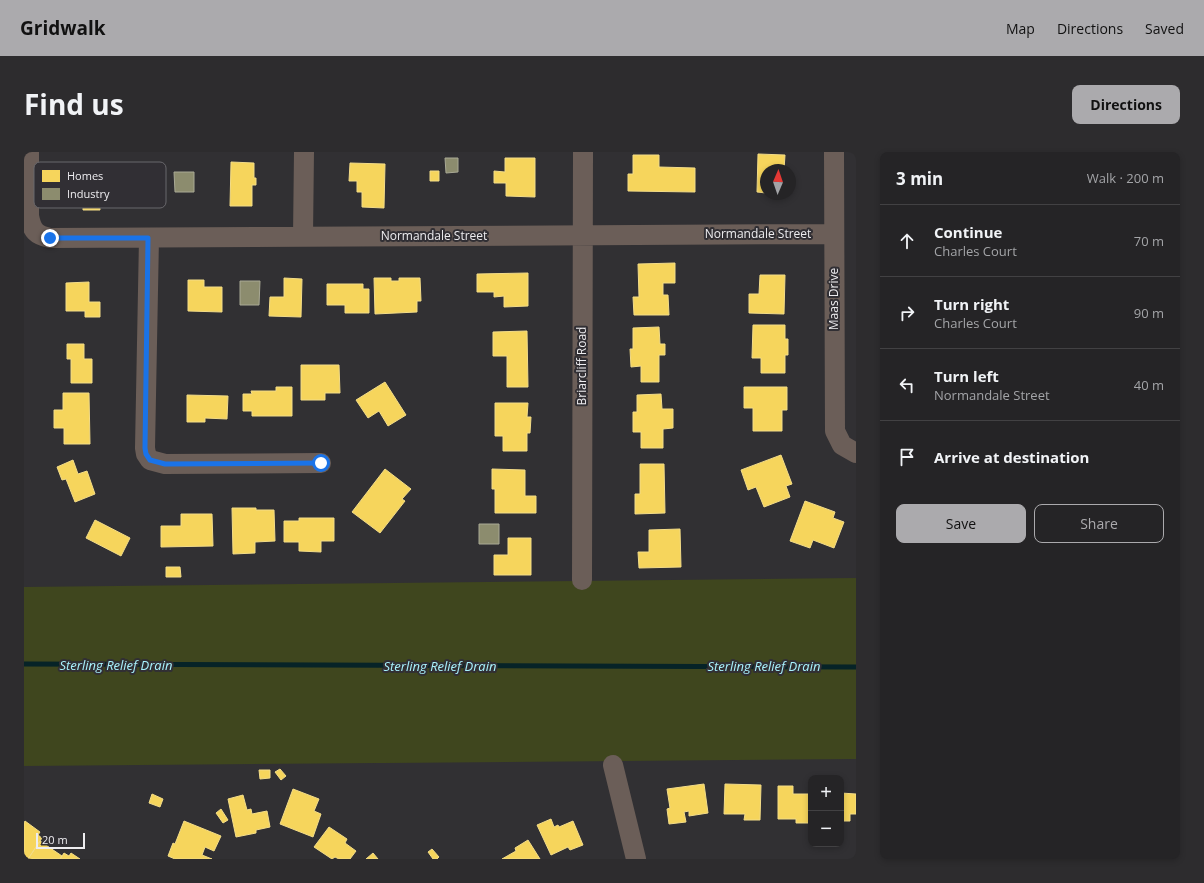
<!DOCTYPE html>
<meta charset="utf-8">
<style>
:root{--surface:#252426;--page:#2d2c2e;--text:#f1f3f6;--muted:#a3a4a7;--line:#424143;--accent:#abaaad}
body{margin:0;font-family:"Open Sans",sans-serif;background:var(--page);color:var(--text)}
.controls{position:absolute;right:12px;bottom:12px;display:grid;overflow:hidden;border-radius:8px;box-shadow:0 2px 6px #0003}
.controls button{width:36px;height:36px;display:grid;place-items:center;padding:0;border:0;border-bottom:1px solid var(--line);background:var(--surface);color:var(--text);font:20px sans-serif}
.compass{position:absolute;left:736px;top:12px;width:36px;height:36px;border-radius:50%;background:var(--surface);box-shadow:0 2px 6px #0003;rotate:2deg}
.scale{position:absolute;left:12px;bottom:10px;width:49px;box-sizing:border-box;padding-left:4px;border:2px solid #edecef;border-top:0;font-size:11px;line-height:14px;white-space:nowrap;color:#edecef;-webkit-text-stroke:3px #312f34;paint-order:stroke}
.stop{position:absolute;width:12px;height:12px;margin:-9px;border:3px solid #1a73e8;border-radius:50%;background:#fff}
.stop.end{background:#1a73e8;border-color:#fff;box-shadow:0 1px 4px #0008}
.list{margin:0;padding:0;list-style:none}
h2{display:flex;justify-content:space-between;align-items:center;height:52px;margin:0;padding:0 16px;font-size:17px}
h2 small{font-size:13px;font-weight:400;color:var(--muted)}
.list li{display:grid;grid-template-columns:26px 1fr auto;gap:12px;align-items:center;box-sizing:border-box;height:72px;padding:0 16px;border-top:1px solid var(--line)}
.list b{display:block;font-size:15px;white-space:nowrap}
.list p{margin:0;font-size:13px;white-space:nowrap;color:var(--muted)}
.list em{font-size:13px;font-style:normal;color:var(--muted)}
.actions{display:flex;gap:8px;padding:12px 16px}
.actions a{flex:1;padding:9px 0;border:1px solid var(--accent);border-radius:8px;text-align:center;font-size:14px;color:var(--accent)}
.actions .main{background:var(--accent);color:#111}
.icon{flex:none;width:22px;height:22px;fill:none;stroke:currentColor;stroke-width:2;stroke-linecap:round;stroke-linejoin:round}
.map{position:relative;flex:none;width:832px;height:707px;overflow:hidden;border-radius:8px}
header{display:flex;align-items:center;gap:24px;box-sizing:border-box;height:56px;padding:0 20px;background:var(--accent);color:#111}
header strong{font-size:19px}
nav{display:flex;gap:22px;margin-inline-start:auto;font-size:14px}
.intro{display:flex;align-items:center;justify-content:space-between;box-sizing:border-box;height:96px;padding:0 24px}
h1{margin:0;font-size:28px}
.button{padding:10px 18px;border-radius:8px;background:var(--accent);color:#111;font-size:14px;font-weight:700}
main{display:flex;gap:24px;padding:0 24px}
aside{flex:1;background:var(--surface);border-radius:8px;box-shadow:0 2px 6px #0003}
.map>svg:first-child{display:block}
</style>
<header>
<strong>Gridwalk</strong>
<nav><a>Map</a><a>Directions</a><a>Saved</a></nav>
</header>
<div class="intro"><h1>Find us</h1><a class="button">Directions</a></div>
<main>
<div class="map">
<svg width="832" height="707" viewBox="0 0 832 707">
<rect width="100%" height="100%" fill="#313033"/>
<path fill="#3f461e" d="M 832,426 L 832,607 L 0,614 L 0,435 Z"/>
<path fill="#f6d55c" stroke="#f3dc88" d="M 734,2 L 761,3 L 760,18 L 742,18 L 742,41 L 733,40 Z
M 609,3 L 635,3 L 635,15 L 671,16 L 671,40 L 604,39 L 604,22 L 609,22 Z
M 481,6 L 511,6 L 511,45 L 482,44 L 482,31 L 470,31 L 470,19 L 481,20 Z
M 207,10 L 230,11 L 230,26 L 232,26 L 232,33 L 228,33 L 228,54 L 206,54 Z
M 326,11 L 361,12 L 360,56 L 338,55 L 338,40 L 333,40 L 333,29 L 325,29 Z
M 51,12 L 70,12 L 71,39 L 75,40 L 76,58 L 59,58 L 59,41 L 51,41 Z
M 406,19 L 415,19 L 415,29 L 406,29 Z
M 651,111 L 651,131 L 639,131 L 639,143 L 644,143 L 645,163 L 610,163 L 609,145 L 615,145 L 614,112 Z
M 504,121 L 504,154 L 480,155 L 480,144 L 470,145 L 470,140 L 453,140 L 453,122 Z
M 736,123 L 761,123 L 760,162 L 725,161 L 725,142 L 735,142 Z
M 260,126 L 278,127 L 277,165 L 245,164 L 246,145 L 260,145 Z
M 350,126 L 367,126 L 367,129 L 375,129 L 375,126 L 396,126 L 397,149 L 393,149 L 393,160 L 351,162 Z
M 164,128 L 180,128 L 180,135 L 198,135 L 198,160 L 164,159 Z
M 65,130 L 65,150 L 76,150 L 76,165 L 61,165 L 61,159 L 42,159 L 42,131 Z
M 303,132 L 339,132 L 339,137 L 345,137 L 345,161 L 321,161 L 321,153 L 303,153 Z
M 729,173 L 761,173 L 761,187 L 764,187 L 764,203 L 761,203 L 761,221 L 737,221 L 737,206 L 728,206 Z
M 635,175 L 636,192 L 641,192 L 641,203 L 635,203 L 635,230 L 617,230 L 617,214 L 607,215 L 606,197 L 609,197 L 609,176 Z
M 503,179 L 504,235 L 483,235 L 483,204 L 469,204 L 469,180 Z
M 43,192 L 60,192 L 60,207 L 68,207 L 68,231 L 47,231 L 47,207 L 43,207 Z
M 277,213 L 315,213 L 316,241 L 301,241 L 301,248 L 277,248 Z
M 361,230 L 382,263 L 364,274 L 355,259 L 344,266 L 332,248 Z
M 252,235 L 268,235 L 268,264 L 228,264 L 228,259 L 219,259 L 219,242 L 228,242 L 227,239 L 252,239 Z
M 720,235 L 763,235 L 763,258 L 758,258 L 758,279 L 729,279 L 729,256 L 720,256 Z
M 39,241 L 65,241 L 66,292 L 40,292 L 40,276 L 30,276 L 30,258 L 39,258 Z
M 637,242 L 638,257 L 649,257 L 649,276 L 639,277 L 639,296 L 617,296 L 617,280 L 609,280 L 609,260 L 613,260 L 613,243 Z
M 163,243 L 204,244 L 203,267 L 181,266 L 181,270 L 163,270 Z
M 471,251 L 504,251 L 503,265 L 507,265 L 506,281 L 503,281 L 503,299 L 479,299 L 479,284 L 471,284 Z
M 757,303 L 768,332 L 762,334 L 766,345 L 740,355 L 732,335 L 724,338 L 717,318 Z
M 49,308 L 54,322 L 63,319 L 71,342 L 51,350 L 42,327 L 38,328 L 33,315 Z
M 616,312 L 640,312 L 641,361 L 611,362 L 611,342 L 616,342 Z
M 361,317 L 387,337 L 378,347 L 381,349 L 356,381 L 328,360 Z
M 468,317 L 501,318 L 501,344 L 512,344 L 512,361 L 471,361 L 471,337 L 468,337 Z
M 781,349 L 811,360 L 809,366 L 820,370 L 810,396 L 789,388 L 786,396 L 766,389 Z
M 208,356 L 232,356 L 232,358 L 250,358 L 251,389 L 231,390 L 231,401 L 209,402 Z
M 157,362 L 188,362 L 189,394 L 137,395 L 137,374 L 157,374 Z
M 275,366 L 310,366 L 310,389 L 297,389 L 297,400 L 275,399 L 275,390 L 260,390 L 260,369 L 275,369 Z
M 71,368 L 106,386 L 97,404 L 62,386 Z
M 656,377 L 657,415 L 615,416 L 614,400 L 625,400 L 625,378 Z
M 484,386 L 507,386 L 507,423 L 470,423 L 470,403 L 484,403 Z
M 142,415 L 156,415 L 157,425 L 142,425 Z
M 256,617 L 262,624 L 257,628 L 251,620 Z
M 235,618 L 246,618 L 246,626 L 236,627 Z
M 680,632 L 684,661 L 665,664 L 665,659 L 660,660 L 662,670 L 645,672 L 643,657 L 646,656 L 643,637 Z
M 701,632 L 737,633 L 736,668 L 720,668 L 721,662 L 700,662 Z
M 754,634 L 769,634 L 769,642 L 787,642 L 787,671 L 772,671 L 772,667 L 754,667 Z
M 269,637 L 295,647 L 290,659 L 297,662 L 289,685 L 256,672 Z
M 817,641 L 832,642 L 832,662 L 826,662 L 826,669 L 817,669 Z
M 128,642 L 139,647 L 136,655 L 125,651 Z
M 219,643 L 223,658 L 227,657 L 228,662 L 243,659 L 246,675 L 232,678 L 232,681 L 212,685 L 204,647 Z
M 197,657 L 204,668 L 199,671 L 192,661 Z
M 527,667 L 530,675 L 534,673 L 535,675 L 549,669 L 559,693 L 546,698 L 544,695 L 527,703 L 513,673 Z
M 1,669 L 16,680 L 14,683 L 18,686 L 4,707 L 0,707 L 0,671 Z
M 160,669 L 197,684 L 190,699 L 181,695 L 178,703 L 188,707 L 151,707 L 144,704 L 149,691 L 151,692 Z
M 305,675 L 323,687 L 321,691 L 332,699 L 326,707 L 315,707 L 311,705 L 308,707 L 290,695 Z
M 504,688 L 516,707 L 478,707 L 492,699 L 491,696 Z
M 16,689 L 38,704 L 36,707 L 4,707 Z
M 408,697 L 415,705 L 413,707 L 409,707 L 404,700 Z
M 40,701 L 45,704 L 47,701 L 56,707 L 36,707 Z
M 349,701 L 354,707 L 342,707 Z"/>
<path fill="#8c8c6e" stroke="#a9a995" d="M 421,6 L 434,6 L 434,20 L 422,21 Z
M 150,20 L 170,20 L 170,40 L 151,40 Z
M 216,129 L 236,129 L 235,153 L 216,153 Z
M 455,372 L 475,372 L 475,392 L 455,392 Z"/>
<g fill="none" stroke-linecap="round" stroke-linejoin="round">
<path stroke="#062327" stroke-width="5" d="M 0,512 L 832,515"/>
<path stroke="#6b5e58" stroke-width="20" d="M 5,0 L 5,64 C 8,79 12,83 26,86 L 810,82
M 810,0 L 811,279 L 818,293 L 832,301
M 279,84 L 280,0
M 125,86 L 121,296 L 122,302 L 126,308 L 141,312 L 297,311
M 558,428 L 559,0
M 589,613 L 612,707"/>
</g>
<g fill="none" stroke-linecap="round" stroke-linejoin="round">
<path stroke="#1a73e8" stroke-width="5" d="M 26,86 L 124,86 L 121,296 L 122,302 L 126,308 L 141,312 L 297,311"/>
</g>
<g text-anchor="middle" stroke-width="4" stroke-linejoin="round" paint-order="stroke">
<g font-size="12" fill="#edecef" stroke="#312f34">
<text x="734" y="86">Normandale Street</text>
<text x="410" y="88">Normandale Street</text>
<text transform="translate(810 147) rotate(-90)" y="4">Maas Drive</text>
<text transform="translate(558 214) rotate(-90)" y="4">Briarcliff Road</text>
</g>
<g font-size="13" font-style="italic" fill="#a8f2fd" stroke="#312f34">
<text x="92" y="518">Sterling Relief Drain</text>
<text x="416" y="519">Sterling Relief Drain</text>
<text x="740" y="519">Sterling Relief Drain</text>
</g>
</g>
<rect x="10" y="10" width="132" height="46" rx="6" fill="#312f34" stroke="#69686c" stroke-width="1"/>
<rect x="18" y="18" width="18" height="12" fill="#f6d55c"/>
<rect x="18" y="36" width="18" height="12" fill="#8c8c6e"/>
<g font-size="11" fill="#edecef">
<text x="43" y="28">Homes</text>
<text x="43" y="46">Industry</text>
</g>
</svg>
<div class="controls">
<button>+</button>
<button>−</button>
</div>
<svg class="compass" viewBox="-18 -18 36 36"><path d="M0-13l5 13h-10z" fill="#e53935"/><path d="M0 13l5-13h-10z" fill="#a3a4a7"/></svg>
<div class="scale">20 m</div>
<div class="stop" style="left:297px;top:311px"></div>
<div class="stop end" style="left:26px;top:86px"></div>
</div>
<aside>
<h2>3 min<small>Walk · 200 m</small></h2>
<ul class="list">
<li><svg class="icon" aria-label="ahead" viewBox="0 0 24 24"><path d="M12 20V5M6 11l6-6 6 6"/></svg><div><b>Continue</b><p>Charles Court</p></div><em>70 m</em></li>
<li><svg class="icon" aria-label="right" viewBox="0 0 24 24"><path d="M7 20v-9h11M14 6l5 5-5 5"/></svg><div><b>Turn right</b><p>Charles Court</p></div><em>90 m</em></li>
<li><svg class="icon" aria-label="left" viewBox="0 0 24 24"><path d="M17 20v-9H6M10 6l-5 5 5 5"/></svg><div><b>Turn left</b><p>Normandale Street</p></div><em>40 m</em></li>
<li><svg class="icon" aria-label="arrive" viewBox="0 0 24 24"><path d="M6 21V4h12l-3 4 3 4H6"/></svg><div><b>Arrive at destination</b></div></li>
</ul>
<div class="actions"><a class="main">Save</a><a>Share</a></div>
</aside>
</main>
